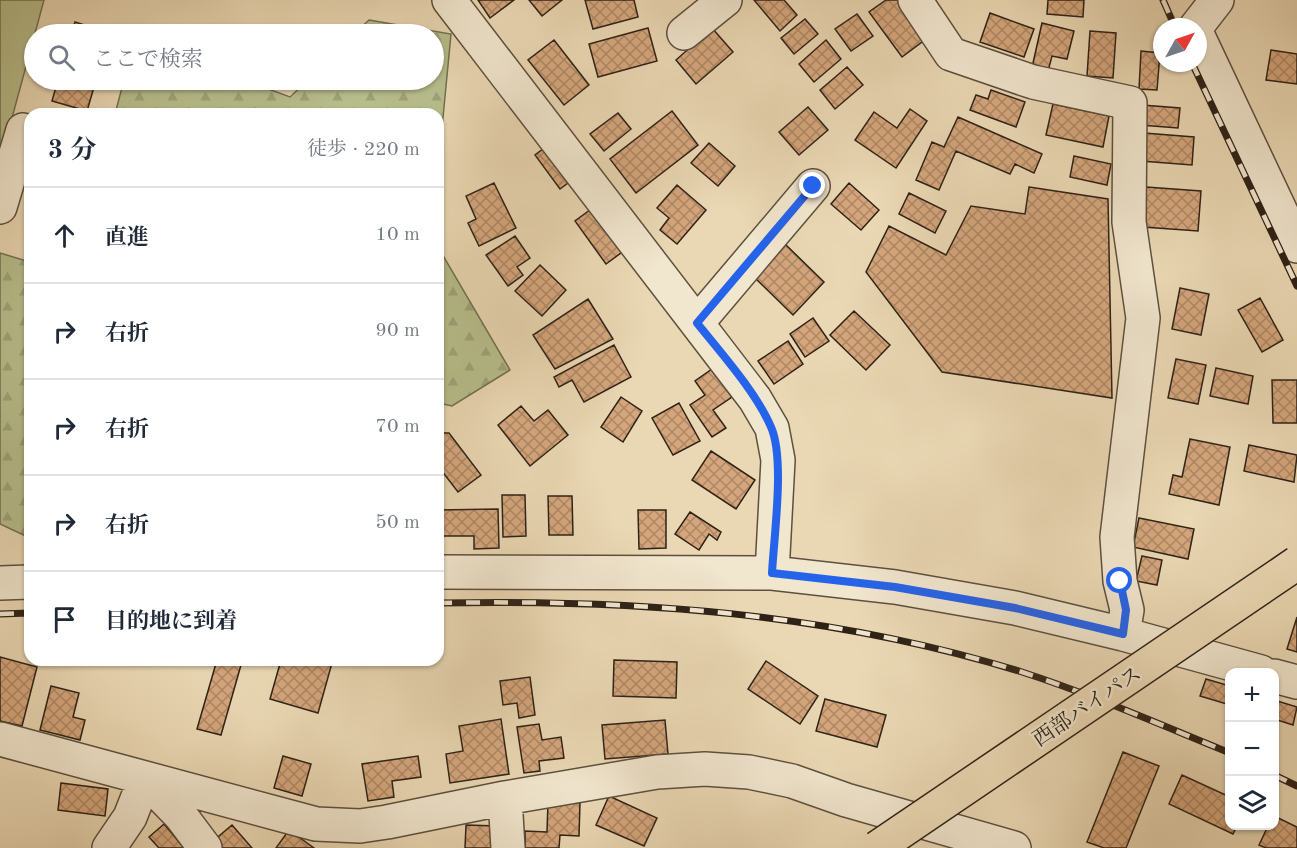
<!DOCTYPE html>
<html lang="ja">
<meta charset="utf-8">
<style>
:root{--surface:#fff;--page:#f2f2f3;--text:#1f2937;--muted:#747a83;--line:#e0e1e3}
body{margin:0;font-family:"Old Standard TT","Noto Serif JP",serif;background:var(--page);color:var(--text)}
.controls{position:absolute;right:18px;bottom:18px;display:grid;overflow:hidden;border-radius:12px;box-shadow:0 2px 4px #0004}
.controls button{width:54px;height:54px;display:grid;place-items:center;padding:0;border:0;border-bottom:2px solid var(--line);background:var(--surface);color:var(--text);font:30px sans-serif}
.compass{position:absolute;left:1153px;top:18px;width:54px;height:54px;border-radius:50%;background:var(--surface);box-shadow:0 2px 4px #0004;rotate:50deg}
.stop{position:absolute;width:18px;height:18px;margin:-14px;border:4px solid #2563eb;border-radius:50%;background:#fff}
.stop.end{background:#2563eb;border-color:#fff;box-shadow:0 2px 6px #0008}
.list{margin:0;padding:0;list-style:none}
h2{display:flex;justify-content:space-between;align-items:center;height:78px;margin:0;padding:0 24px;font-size:26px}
h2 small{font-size:20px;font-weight:400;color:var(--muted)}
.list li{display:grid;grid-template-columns:39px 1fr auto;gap:18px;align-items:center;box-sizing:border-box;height:96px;padding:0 24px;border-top:2px solid var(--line)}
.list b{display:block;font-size:22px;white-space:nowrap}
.list em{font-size:20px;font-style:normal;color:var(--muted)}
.icon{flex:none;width:33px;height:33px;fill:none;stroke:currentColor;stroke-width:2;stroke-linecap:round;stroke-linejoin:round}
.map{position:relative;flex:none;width:1297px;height:848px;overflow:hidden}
.search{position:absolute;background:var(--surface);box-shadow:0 2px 4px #0004;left:24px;top:24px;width:420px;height:66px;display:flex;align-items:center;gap:15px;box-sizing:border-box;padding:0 21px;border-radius:33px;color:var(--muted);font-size:22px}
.panel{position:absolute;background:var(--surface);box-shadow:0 2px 4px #0004;left:24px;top:108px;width:420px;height:558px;border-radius:18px}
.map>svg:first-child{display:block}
</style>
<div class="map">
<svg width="1297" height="848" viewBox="0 0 1297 848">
<defs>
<pattern id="forest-firs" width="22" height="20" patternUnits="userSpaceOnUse" patternTransform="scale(1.5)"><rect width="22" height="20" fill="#b7be8c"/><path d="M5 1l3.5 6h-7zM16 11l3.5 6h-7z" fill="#9ea378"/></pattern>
<pattern id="building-cross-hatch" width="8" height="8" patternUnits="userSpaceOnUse" patternTransform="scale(1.5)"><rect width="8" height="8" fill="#d5a67c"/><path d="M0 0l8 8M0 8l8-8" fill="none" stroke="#ad8765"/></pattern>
</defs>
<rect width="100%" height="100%" fill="#ead8b4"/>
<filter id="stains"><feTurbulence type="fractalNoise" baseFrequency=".00333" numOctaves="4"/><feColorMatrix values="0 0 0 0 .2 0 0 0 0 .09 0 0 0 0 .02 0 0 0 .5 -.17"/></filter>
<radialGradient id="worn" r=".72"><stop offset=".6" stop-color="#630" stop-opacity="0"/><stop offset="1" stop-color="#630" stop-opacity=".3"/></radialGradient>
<path fill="url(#forest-firs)" stroke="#727052" stroke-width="1.5" d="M 369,20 L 451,34 L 438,170 L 438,114 L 115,114 L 124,80 L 244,80 L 290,97 L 308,80 L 434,80 L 434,34 L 354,34 Z
M 438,247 L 510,370 L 452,406 L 438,403 Z
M 0,253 L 30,262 L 30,538 L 0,524 Z"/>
<path fill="#b7be8c" stroke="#727052" stroke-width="1.5" d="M 0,0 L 44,0 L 0,162 Z"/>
<path fill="url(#building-cross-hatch)" stroke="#2e2217" stroke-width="1.5" d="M 478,0 L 514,0 L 490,18 Z
M 529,0 L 562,0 L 542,16 Z
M 585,0 L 634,0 L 638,17 L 593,29 Z
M 754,0 L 784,0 L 797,15 L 780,31 Z
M 886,0 L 898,0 L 926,39 L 902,57 L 869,12 Z
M 1048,0 L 1084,0 L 1083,17 L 1047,14 Z
M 990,13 L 1034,29 L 1024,57 L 980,42 Z
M 857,14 L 873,36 L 851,51 L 835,29 Z
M 805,19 L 818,34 L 794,54 L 781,38 Z
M 75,22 L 100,30 L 98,34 L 71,34 Z
M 1042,23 L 1074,31 L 1067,59 L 1052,56 L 1047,75 L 1031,72 Z
M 648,28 L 657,61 L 598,77 L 589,44 Z
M 712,28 L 733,52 L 696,84 L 676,60 Z
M 1090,31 L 1116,33 L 1113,78 L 1087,76 Z
M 554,40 L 589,85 L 564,105 L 528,60 Z
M 826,40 L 841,59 L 814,82 L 799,64 Z
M 1271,50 L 1297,54 L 1297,84 L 1266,80 Z
M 1141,51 L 1160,53 L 1157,90 L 1139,89 Z
M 847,67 L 863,85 L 835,109 L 820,90 Z
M 58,80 L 96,80 L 87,111 L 52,101 Z
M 991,90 L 1025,102 L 1016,127 L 970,110 L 976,95 L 988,99 Z
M 1053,104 L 1109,116 L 1103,147 L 1046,135 Z
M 1142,105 L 1180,108 L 1178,128 L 1140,125 Z
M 808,107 L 828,130 L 799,155 L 779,132 Z
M 910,109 L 927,121 L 896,168 L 855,140 L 874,112 L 897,128 Z
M 672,111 L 698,145 L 636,193 L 610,159 Z
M 618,113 L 631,129 L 604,151 L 590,134 Z
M 958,117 L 1042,154 L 1034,173 L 1015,164 L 1010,174 L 956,151 L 939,190 L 916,180 L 932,142 L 944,147 Z
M 1144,133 L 1194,137 L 1192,165 L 1141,161 Z
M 551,143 L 576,177 L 560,189 L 535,155 Z
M 709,143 L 735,166 L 718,186 L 691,163 Z
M 1074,156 L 1111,164 L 1107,185 L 1070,177 Z
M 494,183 L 516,228 L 479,246 L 468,223 L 476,219 L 466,196 Z
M 849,183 L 879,210 L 861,230 L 831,204 Z
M 677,185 L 706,210 L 677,244 L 660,230 L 669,218 L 657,208 Z
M 1029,187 L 1108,199 L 1112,398 L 942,372 L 866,272 L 889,226 L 946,255 L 971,206 L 1025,214 Z
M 1146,187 L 1201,191 L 1198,231 L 1143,227 Z
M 909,193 L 946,211 L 935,233 L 899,214 Z
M 594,207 L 625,250 L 606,264 L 575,221 Z
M 515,236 L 530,258 L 517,267 L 523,275 L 508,286 L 486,255 Z
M 785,244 L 824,282 L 793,315 L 754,277 Z
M 540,265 L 566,290 L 542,316 L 515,291 Z
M 1180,288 L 1209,294 L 1201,335 L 1172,329 Z
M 1260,298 L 1283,340 L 1262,352 L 1238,310 Z
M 588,299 L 613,339 L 555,369 L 533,335 Z
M 854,311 L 890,345 L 866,370 L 830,335 Z
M 813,318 L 829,341 L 805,357 L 790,334 Z
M 788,341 L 803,364 L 774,384 L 758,361 Z
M 614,345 L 631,377 L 584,402 L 572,380 L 559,387 L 554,377 Z
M 1176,359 L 1206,365 L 1198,404 L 1168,398 Z
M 1216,368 L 1253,376 L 1248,404 L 1210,396 Z
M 712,369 L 732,397 L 713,410 L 726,428 L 712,437 L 690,405 L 705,395 L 695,381 Z
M 1272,380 L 1297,380 L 1297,423 L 1273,423 Z
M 621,397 L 642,411 L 623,442 L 601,427 Z
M 679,403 L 700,441 L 673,455 L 652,418 Z
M 521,406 L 534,421 L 548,410 L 568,435 L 530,466 L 498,425 Z
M 438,433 L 449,433 L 481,475 L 458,492 L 438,466 Z
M 1190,439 L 1230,447 L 1219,505 L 1169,494 L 1173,475 L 1182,477 Z
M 1249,445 L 1297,455 L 1294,482 L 1244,471 Z
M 711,451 L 755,480 L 736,509 L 692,480 Z
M 502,495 L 525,495 L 526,536 L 503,537 Z
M 548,496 L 572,496 L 573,535 L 549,535 Z
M 498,509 L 499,548 L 474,549 L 474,536 L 438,536 L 438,510 Z
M 638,510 L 666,510 L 666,548 L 639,549 Z
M 690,512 L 721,532 L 717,540 L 709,534 L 699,550 L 675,534 Z
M 1139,518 L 1194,529 L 1188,559 L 1133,547 Z
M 1142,556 L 1162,560 L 1157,585 L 1136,581 Z
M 1297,617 L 1297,652 L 1287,649 Z
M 0,657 L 37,667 L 22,726 L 0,721 Z
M 217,660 L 241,665 L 221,735 L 197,729 Z
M 281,660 L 291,663 L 292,660 L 321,660 L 332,663 L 318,713 L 270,699 Z
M 614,660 L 677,662 L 676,698 L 613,696 Z
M 766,661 L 818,696 L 800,724 L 748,689 Z
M 530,677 L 535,715 L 519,718 L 517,703 L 503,705 L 500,681 Z
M 1206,679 L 1230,686 L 1230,705 L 1200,696 Z
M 51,686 L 79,693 L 73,717 L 85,720 L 80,740 L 40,730 Z
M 825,699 L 886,715 L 877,747 L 816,731 Z
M 1274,700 L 1297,707 L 1293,725 L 1274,719 Z
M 501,719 L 509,774 L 450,783 L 446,754 L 463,751 L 459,726 Z
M 665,720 L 668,754 L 605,759 L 602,725 Z
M 539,724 L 542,740 L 561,737 L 564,758 L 539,761 L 540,771 L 524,773 L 517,727 Z
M 1123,752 L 1159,766 L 1126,848 L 1104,848 L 1087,842 Z
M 283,756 L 311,764 L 302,796 L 274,788 Z
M 418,756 L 421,777 L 392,781 L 394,797 L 368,801 L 362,764 Z
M 1182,775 L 1230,797 L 1230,826 L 1237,826 L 1233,834 L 1169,804 Z
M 61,783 L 108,789 L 105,816 L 58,810 Z
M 609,796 L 657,818 L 644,846 L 596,825 Z
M 548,802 L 580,803 L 579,836 L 560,835 L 559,848 L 525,848 L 525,831 L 547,832 Z
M 1274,816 L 1297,827 L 1297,848 L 1266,848 L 1259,845 L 1268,826 L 1274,826 Z
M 164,824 L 184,848 L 159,848 L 149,837 Z
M 232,825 L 252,848 L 219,848 L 213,841 Z
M 466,825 L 497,826 L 496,848 L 465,848 Z
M 289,830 L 314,848 L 276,848 Z"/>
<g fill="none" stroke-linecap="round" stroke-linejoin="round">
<g stroke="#5d503e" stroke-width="36">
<path id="minor" d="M 449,0 L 755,399 L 772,428 L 778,460 L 772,573
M 915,0 L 951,54 L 1033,82 L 1130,103 L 1129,222 L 1143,318 L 1117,537 L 1120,581 L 1127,610 L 1123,634
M 1196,27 L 1217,0
M 684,33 L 725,0
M 1198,36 L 1297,246
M 0,207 L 23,130
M 697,323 L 813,186
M 438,572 L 772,573 L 895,587 L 1015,608 L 1123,634 L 1261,672
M 0,583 L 30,582
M 1274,676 L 1297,682
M 0,739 L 316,824 L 360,826 L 387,822 L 505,798 L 657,772 L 705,769 L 749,772 L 792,781 L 846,800 L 1014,848
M 505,798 L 508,848
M 109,848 L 130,817 L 145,779 L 181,816 L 205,848"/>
</g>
<use href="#minor" stroke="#f1e6ce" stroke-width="33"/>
<g stroke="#2e2217" stroke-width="7">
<path id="rail" d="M 1163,0 L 1175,27
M 1192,63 L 1297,286
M 438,603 C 637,599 831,613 1022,672 C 1093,695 1161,725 1230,753
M 0,614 L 30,613
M 1274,775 L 1297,786"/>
</g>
<use href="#rail" stroke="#f1e6ce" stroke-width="4.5" stroke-dasharray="14" stroke-linecap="butt"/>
<g stroke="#2e2217" stroke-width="36" stroke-linecap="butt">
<path id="highway-bridge" d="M 877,848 L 1297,563"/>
</g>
<use href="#highway-bridge" stroke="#ead8b4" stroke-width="33"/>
</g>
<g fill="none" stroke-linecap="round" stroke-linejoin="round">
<path stroke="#2563eb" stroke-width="8" d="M 813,186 L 697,323 C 721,353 756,392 771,427 C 785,458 774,536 772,573 L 895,587 L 1015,608 L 1123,634 L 1126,610 L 1120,581"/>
</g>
<g text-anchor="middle" stroke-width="5" stroke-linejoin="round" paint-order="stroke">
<g font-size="21" fill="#2e2217" stroke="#f1e6ce">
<text transform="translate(1087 706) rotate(-34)" y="7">西部バイパス</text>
</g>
</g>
<rect width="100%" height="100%" filter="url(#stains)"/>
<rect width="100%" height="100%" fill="url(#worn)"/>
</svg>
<div class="controls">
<button>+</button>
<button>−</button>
<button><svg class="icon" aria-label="layers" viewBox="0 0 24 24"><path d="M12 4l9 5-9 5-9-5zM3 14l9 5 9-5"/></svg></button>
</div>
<svg class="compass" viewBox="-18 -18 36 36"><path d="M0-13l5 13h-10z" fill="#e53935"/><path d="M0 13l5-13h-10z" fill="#747a83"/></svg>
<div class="stop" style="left:1120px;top:581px"></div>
<div class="stop end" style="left:813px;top:186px"></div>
<div class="search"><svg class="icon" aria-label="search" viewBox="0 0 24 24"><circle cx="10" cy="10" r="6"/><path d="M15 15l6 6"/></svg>ここで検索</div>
<section class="panel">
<h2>3 分<small>徒歩 · 220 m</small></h2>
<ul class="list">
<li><svg class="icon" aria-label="ahead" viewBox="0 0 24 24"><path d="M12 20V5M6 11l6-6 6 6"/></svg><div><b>直進</b></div><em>10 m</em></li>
<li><svg class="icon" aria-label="right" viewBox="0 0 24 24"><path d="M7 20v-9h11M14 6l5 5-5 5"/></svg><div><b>右折</b></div><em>90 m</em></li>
<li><svg class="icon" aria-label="right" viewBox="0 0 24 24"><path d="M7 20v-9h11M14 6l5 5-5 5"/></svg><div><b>右折</b></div><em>70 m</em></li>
<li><svg class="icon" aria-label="right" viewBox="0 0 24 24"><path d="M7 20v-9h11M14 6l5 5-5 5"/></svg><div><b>右折</b></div><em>50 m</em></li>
<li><svg class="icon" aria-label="arrive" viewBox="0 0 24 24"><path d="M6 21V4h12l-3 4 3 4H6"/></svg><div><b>目的地に到着</b></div></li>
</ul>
</section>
</div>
